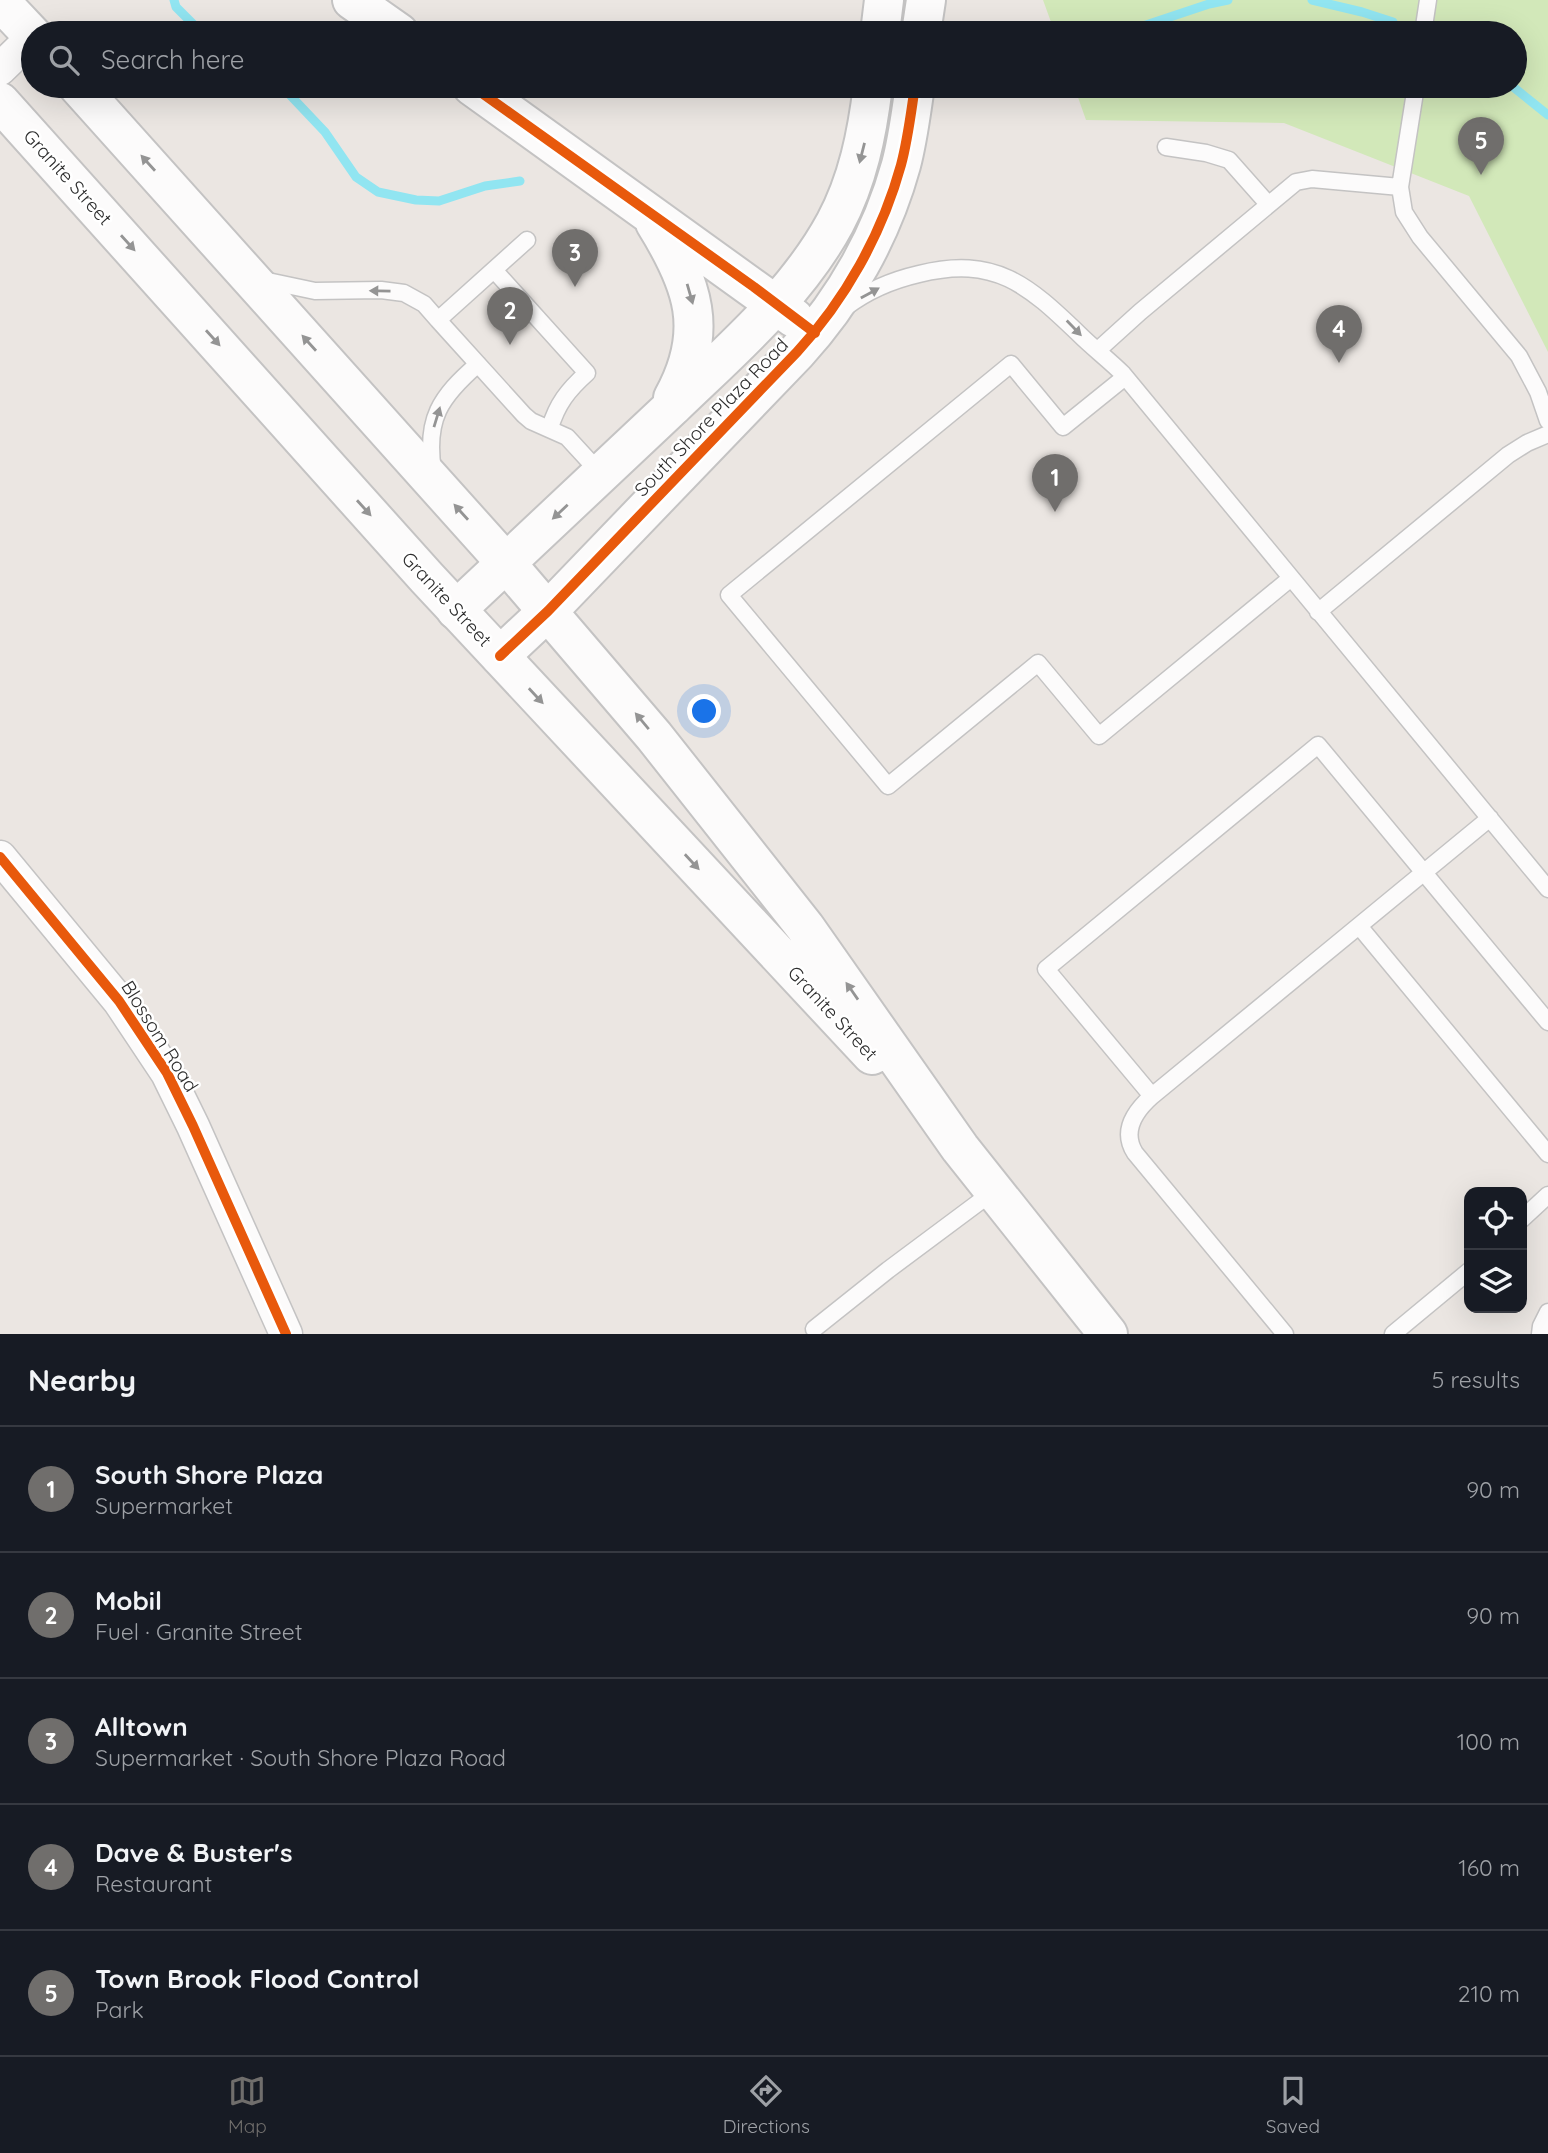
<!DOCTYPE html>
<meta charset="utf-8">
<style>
:root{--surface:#171b24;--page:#242831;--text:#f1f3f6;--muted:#9ea1a6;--line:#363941;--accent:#706e6c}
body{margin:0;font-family:Quicksand,sans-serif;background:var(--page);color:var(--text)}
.controls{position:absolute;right:21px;bottom:21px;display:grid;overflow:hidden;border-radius:14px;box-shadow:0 7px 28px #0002}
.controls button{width:63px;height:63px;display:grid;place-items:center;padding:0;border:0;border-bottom:2px solid var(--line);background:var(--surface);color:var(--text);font:35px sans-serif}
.you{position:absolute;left:705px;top:712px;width:24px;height:24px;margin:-18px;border:5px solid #fff;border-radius:50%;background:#1a73e8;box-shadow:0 0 0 10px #1a73e833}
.badge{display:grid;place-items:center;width:46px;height:46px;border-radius:50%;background:var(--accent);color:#fff;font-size:23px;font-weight:700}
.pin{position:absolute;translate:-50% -58px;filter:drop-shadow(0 2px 4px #0008)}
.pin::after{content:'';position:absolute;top:37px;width:24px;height:21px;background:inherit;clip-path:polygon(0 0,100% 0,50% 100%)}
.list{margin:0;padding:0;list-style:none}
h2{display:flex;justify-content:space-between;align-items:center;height:91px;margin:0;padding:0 28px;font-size:30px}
h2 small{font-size:23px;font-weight:400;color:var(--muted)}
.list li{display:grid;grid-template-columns:46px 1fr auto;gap:21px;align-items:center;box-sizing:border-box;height:126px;padding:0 28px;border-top:2px solid var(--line)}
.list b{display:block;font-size:26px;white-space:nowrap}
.list p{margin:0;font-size:23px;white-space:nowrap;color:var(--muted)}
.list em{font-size:23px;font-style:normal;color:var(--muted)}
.icon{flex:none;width:38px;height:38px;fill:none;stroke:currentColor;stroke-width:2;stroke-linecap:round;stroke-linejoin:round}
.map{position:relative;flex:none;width:1548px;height:1334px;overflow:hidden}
.search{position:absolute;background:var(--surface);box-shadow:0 7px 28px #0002;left:21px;right:21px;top:21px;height:77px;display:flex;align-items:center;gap:18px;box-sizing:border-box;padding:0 24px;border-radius:38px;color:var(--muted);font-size:26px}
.sheet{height:721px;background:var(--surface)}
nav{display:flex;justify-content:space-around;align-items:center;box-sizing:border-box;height:98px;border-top:2px solid var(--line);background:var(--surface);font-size:19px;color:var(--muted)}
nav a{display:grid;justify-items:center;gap:4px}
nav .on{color:var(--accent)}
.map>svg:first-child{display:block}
</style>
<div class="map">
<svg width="1548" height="1334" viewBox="0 0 1548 1334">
<rect width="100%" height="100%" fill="#ebe6e2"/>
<path fill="#d2e8b9" d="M 1043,0 L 1548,0 L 1548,352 L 1469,196 L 1284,123 L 1086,120 L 1074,86 L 1515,86 L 1515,33 L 1055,33 Z"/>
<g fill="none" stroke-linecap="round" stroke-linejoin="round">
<path stroke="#91e5f1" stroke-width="9" d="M 174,0 L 176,7 L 202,33
M 1312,0 L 1362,12 L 1393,22
M 1122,33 L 1209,4 L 1228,0
M 276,86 L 289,94 L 325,132 L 356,177 L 378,192 L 416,200 L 439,201 L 485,186 L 520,181
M 987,86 L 989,86
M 1512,86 L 1548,115"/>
<g stroke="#c4c3c3" stroke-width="19">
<path id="service" d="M 1423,33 L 1428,0
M 1416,86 L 1400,187 L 1404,212 L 1420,237 L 1519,356 L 1538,392 L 1548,421
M 1166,147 L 1206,153 L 1229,160 L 1268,204
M 527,240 L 438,320 L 524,415 L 531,421 L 567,437 L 601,474
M 494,270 L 587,373 C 568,390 557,404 550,428
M 263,280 L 315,291 L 381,290 L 404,293 L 424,304 L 438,320
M 846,307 C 867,291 893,280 919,274 C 995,255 1028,285 1079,334 C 1093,348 1109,360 1123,374 L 1548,889
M 1098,350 L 1140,312 L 1296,182 L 1312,179 L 1400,187
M 1125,377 L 1063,427 L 1011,364 L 729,595 L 888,786 L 1038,663 L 1099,736 L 1291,578
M 433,471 C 425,419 440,397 478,364
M 1318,612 L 1508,455 L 1527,443 L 1548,434
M 1359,926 L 1548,1154
M 1152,1096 L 1046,969 L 1318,745 L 1548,1022
M 1522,1219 L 1548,1195
M 814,1329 L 888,1270 L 994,1191
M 1285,1334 L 1135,1153 C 1121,1131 1135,1111 1152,1096 L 1490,818
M 1393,1334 L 1469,1271
M 1540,1334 L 1541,1326 L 1548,1312"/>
</g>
<g stroke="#c4c3c3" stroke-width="35">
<path id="minor" d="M 0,69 L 33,37
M 0,857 L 119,1001 L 167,1073 L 193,1126 L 286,1334"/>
</g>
<g stroke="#c4c3c3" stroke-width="42">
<path id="tertiary" d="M 352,0 L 399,33
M 880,33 L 884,0
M 921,33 L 926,0
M 472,86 L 794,318
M 655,223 C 693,284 710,331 673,398
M 456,610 C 529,542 601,474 673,406 C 731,350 796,295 835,223 C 858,180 867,134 873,86
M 500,656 L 548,611 L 797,352 C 845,300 882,234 901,165 C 908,139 911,112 915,86"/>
</g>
<g stroke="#c4c3c3" stroke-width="42">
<path id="secondary" d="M 0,1 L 33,36
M 78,86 L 506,563 L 654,736 L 805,927 L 960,1148 L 1108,1334
M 0,102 L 427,578 L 872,1055"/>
</g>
<use href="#service" stroke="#fcfbfb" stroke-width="16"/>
<use href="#minor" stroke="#fcfbfb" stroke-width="32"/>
<use href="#tertiary" stroke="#fcfbfb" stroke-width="38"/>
<use href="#secondary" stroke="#fcfbfb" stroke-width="38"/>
<g stroke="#fff" stroke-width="15">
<path id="cycleway" d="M 472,86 L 754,287 L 815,333
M 500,656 L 548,611 L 797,352 C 845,300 882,234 901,165 C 908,139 911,112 915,86
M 0,857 L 119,1001 L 167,1073 L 193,1126 L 286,1334"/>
</g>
<use href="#cycleway" stroke="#e8590c" stroke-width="10"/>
</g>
<defs><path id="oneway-solid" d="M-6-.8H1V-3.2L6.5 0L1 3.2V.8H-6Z" transform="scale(1.75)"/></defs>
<g fill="#949494">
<use href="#oneway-solid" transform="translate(862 153) rotate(104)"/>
<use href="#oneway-solid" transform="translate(148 163) rotate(-132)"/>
<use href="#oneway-solid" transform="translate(128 243) rotate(48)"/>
<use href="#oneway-solid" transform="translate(380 291) rotate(-179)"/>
<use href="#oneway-solid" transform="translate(870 293) rotate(-29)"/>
<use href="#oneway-solid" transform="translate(690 294) rotate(74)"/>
<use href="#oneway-solid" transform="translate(1074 328) rotate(46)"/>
<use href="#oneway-solid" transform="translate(213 338) rotate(48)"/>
<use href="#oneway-solid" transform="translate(309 343) rotate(-132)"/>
<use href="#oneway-solid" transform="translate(437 417) rotate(-73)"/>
<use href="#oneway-solid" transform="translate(364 508) rotate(48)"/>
<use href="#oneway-solid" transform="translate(461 512) rotate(-132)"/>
<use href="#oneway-solid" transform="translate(560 512) rotate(137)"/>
<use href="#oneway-solid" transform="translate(536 696) rotate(47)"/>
<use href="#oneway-solid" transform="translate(642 721) rotate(-130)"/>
<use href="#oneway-solid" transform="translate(692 862) rotate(47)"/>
<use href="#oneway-solid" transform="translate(852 991) rotate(-125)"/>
</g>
<g text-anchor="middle" stroke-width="5" stroke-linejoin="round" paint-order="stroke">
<g font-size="19" fill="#2d2d2d" stroke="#fff">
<text transform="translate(68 177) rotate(48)" y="7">Granite Street</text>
<text transform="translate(711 417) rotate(-46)" y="7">South Shore Plaza Road</text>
<text transform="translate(447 599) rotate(47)" y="7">Granite Street</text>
<text transform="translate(833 1013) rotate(47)" y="7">Granite Street</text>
<text transform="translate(160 1036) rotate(58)" y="7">Blossom Road</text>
</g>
</g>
</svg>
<div class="controls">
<button><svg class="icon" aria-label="locate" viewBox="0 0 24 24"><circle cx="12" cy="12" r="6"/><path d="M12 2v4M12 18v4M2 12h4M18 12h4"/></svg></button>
<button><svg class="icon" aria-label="layers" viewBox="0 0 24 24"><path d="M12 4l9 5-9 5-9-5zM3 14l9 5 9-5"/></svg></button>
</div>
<div class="you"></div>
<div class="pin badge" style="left:1055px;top:512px">1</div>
<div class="pin badge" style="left:510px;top:345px">2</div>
<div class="pin badge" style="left:575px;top:287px">3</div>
<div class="pin badge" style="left:1339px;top:363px">4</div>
<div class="pin badge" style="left:1481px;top:175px">5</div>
<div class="search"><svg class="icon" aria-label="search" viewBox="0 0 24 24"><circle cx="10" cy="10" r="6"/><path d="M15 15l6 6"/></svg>Search here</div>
</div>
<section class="sheet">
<h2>Nearby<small>5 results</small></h2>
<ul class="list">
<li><span class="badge">1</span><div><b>South Shore Plaza</b><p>Supermarket</p></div><em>90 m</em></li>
<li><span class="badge">2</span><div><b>Mobil</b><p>Fuel · Granite Street</p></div><em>90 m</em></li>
<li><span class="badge">3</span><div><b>Alltown</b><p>Supermarket · South Shore Plaza Road</p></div><em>100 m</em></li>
<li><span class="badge">4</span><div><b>Dave &amp; Buster's</b><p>Restaurant</p></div><em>160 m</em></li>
<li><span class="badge">5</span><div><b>Town Brook Flood Control</b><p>Park</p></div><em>210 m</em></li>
</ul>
</section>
<nav>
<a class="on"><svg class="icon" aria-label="map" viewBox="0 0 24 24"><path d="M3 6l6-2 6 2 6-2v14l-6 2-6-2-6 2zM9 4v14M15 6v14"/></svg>Map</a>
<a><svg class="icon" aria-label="directions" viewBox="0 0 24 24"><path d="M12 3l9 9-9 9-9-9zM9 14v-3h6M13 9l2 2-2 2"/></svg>Directions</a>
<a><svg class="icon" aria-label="saved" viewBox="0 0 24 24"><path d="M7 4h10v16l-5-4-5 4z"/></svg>Saved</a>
</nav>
